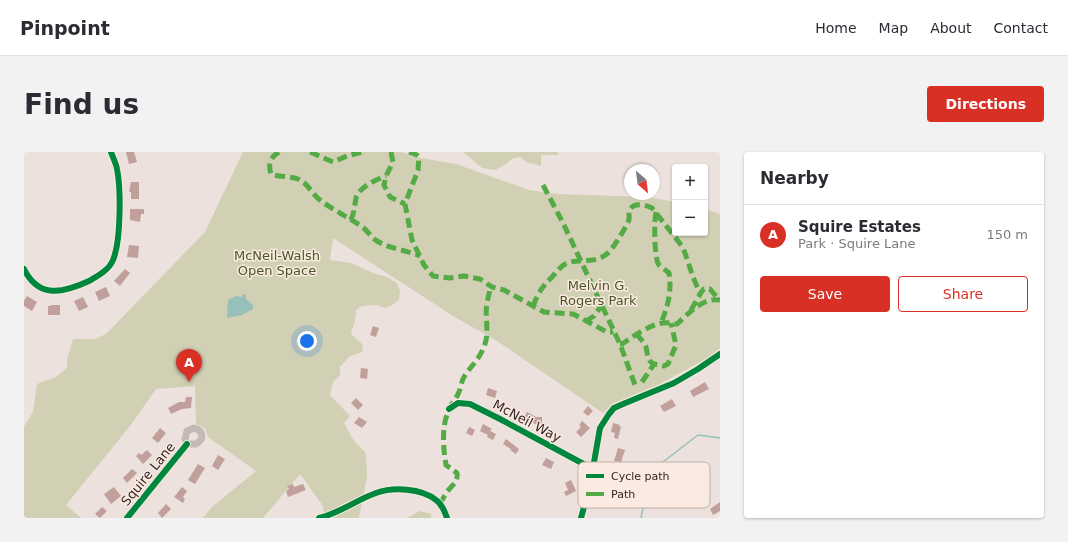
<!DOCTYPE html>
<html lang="en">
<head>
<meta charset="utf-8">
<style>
  body { margin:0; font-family:"DejaVu Sans",sans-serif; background:#f2f2f3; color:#2b2b33 }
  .controls { position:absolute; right:12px; top:12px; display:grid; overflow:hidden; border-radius:4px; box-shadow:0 1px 3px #0004 }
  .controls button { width:36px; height:36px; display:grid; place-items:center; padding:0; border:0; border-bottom:1px solid #e1e1e2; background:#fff; color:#2b2b33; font:20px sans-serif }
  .compass { position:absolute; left:600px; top:12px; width:36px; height:36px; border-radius:50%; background:#fff; box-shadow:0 1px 3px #0004; rotate:152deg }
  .you { position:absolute; left:283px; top:189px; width:14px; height:14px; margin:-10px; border:3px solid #fff; border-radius:50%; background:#1a73e8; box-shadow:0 0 0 6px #1a73e833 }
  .badge { display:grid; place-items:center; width:26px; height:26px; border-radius:50%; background:#d93025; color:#fff; font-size:13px; font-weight:700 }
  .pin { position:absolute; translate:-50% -33px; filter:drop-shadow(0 1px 2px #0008) }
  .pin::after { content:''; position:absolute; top:21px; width:14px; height:12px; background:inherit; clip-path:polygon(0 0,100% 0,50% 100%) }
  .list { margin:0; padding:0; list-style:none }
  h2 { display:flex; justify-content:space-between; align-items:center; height:52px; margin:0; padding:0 16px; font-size:17px }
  h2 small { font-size:13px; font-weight:400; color:#7c7c81 }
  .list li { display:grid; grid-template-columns:26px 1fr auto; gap:12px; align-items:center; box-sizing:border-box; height:60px; padding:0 16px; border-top:1px solid #e1e1e2 }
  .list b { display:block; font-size:15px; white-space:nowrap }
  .list p { margin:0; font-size:13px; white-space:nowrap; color:#7c7c81 }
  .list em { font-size:13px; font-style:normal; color:#7c7c81 }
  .actions { display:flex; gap:8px; padding:12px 16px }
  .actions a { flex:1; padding:9px 0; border:1px solid #d93025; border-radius:4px; text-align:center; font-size:14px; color:#d93025 }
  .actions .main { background:#d93025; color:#fff }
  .map { position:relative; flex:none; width:696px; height:366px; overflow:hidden; border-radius:4px }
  header { display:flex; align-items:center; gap:24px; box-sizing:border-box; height:56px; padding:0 20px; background:#fff; border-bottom:1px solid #e1e1e2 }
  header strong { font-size:19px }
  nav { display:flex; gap:22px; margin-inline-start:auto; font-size:14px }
  .intro { display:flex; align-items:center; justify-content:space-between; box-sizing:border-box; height:96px; padding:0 24px }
  h1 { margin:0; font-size:28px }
  .button { padding:10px 18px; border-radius:4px; background:#d93025; color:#fff; font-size:14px; font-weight:700 }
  main { display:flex; gap:24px; padding:0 24px }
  aside { flex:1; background:#fff; border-radius:4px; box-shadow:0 1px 3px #0004 }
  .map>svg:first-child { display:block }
</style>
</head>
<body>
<header>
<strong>Pinpoint</strong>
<nav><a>Home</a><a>Map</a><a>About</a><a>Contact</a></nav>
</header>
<div class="intro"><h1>Find us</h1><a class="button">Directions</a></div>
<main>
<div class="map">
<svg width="696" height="366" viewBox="0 0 696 366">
  <rect width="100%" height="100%" fill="#ece1dc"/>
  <g fill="#d1d0b4">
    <path d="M219,0h158l20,6 35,6 73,26 29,4 91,3 26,5v31h30v-24l15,5v134l-11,9 -49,27 -48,20 -9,9 -106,-72 -44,-25 -120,-78 -3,22 21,3 22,10 14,4 10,6 3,8 -1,9 -8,6 -6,2 -9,-3 -14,1 -6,4c1,8 -3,15 -5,24l12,11 -1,7 -12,4 -10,11v8l-7,7 -3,13 20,21 -6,7 10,18 12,12 1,24 -8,41h-34l-2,-12 -23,-32 -37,44h-60l9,-11 44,-36 -48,-34 -3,-9 -9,-4 -1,-38 -39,3 -26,37 -64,79 15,13h-57v-91l9,-15 4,-28 19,-7 11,-9v-9l6,-20h22l11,-5 99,-102z"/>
    <path d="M439,0h95v3h-17v11l-15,-4 -6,-5 -7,1 -7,6 -11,6 -13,-2z"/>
    <path d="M396,359l11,3v4h-24z"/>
  </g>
  <path fill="#96c0b9" d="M219,142l3,1v4l7,6v4l-11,6 -15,3 1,-18 8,-4 6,1z"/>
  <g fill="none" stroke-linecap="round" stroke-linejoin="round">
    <path stroke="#96c0b9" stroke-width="1.5" d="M617,366l9,-46 48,-37 22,3"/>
  </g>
  <g fill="#c1a09c">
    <path d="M102,0h8l3,10 -8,2z"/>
    <path d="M107,30h8v17h-8v-7h-2z"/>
    <path d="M106,57h14v5h-3l-1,8 -10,-2z"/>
    <path d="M105,93l10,1 -1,12 -11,-1z"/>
    <path d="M101,117l5,4 -10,13 -6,-5z"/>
    <path d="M82,135l4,9 -11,5 -4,-9z"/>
    <path d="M3,144l10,6 -5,9 -8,-5v-5z"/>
    <path d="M59,145l5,10 -9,4 -5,-10z"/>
    <path d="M27,153h9v10h-12v-9h3z"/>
    <path d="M349,174l6,2 -3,9 -6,-2z"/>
    <path d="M337,216l7,1 -1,10 -7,-1z"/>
    <path d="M681,230l4,7 -16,8 -3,-6z"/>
    <path d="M464,236l9,3 -2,7 -9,-3z"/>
    <path d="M162,245h6l-1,11 -9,1 -11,5 -3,-6 11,-6h6z"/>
    <path d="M332,246l7,7 -5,5 -7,-7z"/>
    <path d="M648,247l4,7 -12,6 -4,-6z"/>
    <path d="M564,254l5,5 -5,5 -5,-4z"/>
    <path d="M503,260l9,5h6v7h-7l-11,-7z"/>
    <path d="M335,265l8,5 -5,6 -8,-5z"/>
    <path d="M558,269l8,7 -9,9 -5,-5 5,-5 -2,-2z"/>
    <path d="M589,271l7,2 -1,1 2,1 -3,12 -4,-1 1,-5 -4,-1z"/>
    <path d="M459,272l9,5 -2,2 6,3 -3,6 -6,-3 1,-2 -8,-4z"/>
    <path d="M445,275l6,3 -3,6 -6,-3z"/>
    <path d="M136,276l6,5 -8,10 -6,-5z"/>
    <path d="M482,287l13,10 -3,5 -6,-4 1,-1 -8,-5z"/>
    <path d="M594,296l7,2 -4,12 -7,-1z"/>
    <path d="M123,298l5,5 -9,9 -7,-8 3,-3 2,2z"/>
    <path d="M194,303l7,4 -7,11 -6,-4z"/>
    <path d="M522,306l8,4 -3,7 -9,-4z"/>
    <path d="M174,312l7,4 -10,16 -7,-4z"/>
    <path d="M108,317l5,4 -10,10 -4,-5z"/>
    <path d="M547,328l5,11 -10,5 -2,-4 4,-2 -3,-7z"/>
    <path d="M269,332l1,3 9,-3 3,6 -18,7 -2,-6 3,-2 -2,-3z"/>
    <path d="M90,335l7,9 -10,8 -7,-10z"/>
    <path d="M158,335l5,4 -4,6 2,2 -2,4 -9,-6z"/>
    <path d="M696,350v9l-7,4 -3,-6z"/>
    <path d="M142,352l5,5 -9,9 -4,-5z"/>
    <path d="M78,355l5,4 -7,7 -5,-4z"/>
  </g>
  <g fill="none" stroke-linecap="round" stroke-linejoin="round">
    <g stroke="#c4b9b5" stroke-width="7">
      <path d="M0,117c15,30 39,24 65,12 9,-5 20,-11 24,-21 8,-19 8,-71 4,-91 -1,-6 -4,-11 -6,-17"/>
      <path d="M425,257l9,-6 12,1 30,15 93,50"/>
      <path d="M170,276c9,2 11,11 2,16h-9l-2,-5 2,-8z"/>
      <path d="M103,366l60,-74"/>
      <path d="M295,366c21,-5 37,-18 57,-25 17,-6 45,-5 60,7 6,4 9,12 11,18"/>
      <path d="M557,366l9,-33 10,-57 9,-14 5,-6 9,-4 51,-21 24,-14 22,-15"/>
    </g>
    <g stroke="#54aa44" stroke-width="5" stroke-dasharray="10 5" stroke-linecap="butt">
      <path d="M255,0c-9,5 -11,13 -8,22 8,3 19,2 27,5 9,3 14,15 22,21 13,10 28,17 41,26 6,4 10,11 16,15 13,8 29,9 43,15"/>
      <path d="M286,0l23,10 14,-6 15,-4"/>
      <path d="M367,0l2,10 -7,14 -2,9 6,12 15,7"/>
      <path d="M385,0l8,3 2,2 -1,13 -13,34 7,36 12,25 9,11 17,2 14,-2 16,3 12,8 12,3 40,22 29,2 34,18h4l2,-1"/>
      <path d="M519,33l20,38 57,121 15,41"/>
      <path d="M632,60c-2,8 -2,47 3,53 3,3 7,5 10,8 3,18 -1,33 -8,50"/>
      <path d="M327,68c4,-10 3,-12 5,-22 2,-10 21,-19 30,-22"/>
      <path d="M509,154c6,-15 9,-19 20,-30 4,-5 8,-10 14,-13 15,-5 30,2 43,-12 7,-9 13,-19 18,-29 2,-3 1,-5 1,-9 1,-11 16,-9 23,-5l30,38 3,7 8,24 7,16"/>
      <path d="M667,158l11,-19 2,-2h6l9,11"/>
      <path d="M562,169l8,-5 5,-7 4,-1"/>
      <path d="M612,182c4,4 8,8 10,13 2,7 0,13 8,17"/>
      <path d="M596,192h2c10,-7 30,-21 42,-21 4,-1 8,1 13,1 11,-10 26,-27 43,-24"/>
      <path d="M618,230l12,-18 10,2 4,-2 8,-19 -5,-22"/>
      <path d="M416,352c2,-3 3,-6 5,-9 4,-8 14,-12 12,-22l-11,-8c-3,-19 -5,-39 4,-58 2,-4 6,-8 8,-13 3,-5 3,-12 6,-17 6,-10 14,-16 19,-28 8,-17 1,-29 4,-46 1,-6 3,-11 3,-17"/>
    </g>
    <g stroke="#faeae1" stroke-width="8">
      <g id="cycleway">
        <path d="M0,117c15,30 39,24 65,12 9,-5 20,-11 24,-21 8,-19 8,-71 4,-91 -1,-6 -4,-11 -6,-17"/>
        <path d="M425,257l9,-6 12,1 30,15 93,50"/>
        <path d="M103,366l60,-74"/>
        <path d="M295,366c21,-5 37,-18 57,-25 17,-6 45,-5 60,7 6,4 9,12 11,18"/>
        <path d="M557,366l9,-33 10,-57 9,-14 5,-6 9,-4 51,-21 24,-14 22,-15"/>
      </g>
    </g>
    <use href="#cycleway" stroke="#00873e" stroke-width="6"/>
  </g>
  <g text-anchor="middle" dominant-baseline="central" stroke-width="3" stroke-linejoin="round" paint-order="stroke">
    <g font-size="13" fill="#4c5526" stroke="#faeae1">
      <text x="253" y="103">McNeil-Walsh<tspan x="253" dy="15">Open Space</tspan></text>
      <text x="574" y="133">Melvin G.<tspan x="574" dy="15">Rogers Park</tspan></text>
    </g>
    <g font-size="13" fill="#342624" stroke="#faeae1">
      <text transform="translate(503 269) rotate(28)">McNeil Way</text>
      <text transform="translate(124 322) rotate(-51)">Squire Lane</text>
    </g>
  </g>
  <rect x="554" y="310" width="132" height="46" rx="6" fill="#faeae1" stroke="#bfafa8" stroke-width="1"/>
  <rect x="562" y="322" width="18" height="4" fill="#00873e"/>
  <rect x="562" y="340" width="18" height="4" fill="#54aa44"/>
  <g font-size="11" fill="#342624">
    <text x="587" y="328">Cycle path</text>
    <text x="587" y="346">Path</text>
  </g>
</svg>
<div class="controls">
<button>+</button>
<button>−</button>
</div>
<svg class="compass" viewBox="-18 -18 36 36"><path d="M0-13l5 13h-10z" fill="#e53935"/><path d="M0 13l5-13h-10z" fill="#7c7c81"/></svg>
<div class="you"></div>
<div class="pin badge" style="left:165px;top:230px">A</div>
</div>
<aside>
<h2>Nearby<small></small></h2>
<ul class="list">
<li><span class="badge">A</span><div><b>Squire Estates</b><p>Park · Squire Lane</p></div><em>150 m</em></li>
</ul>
<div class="actions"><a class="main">Save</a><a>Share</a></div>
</aside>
</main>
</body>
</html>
